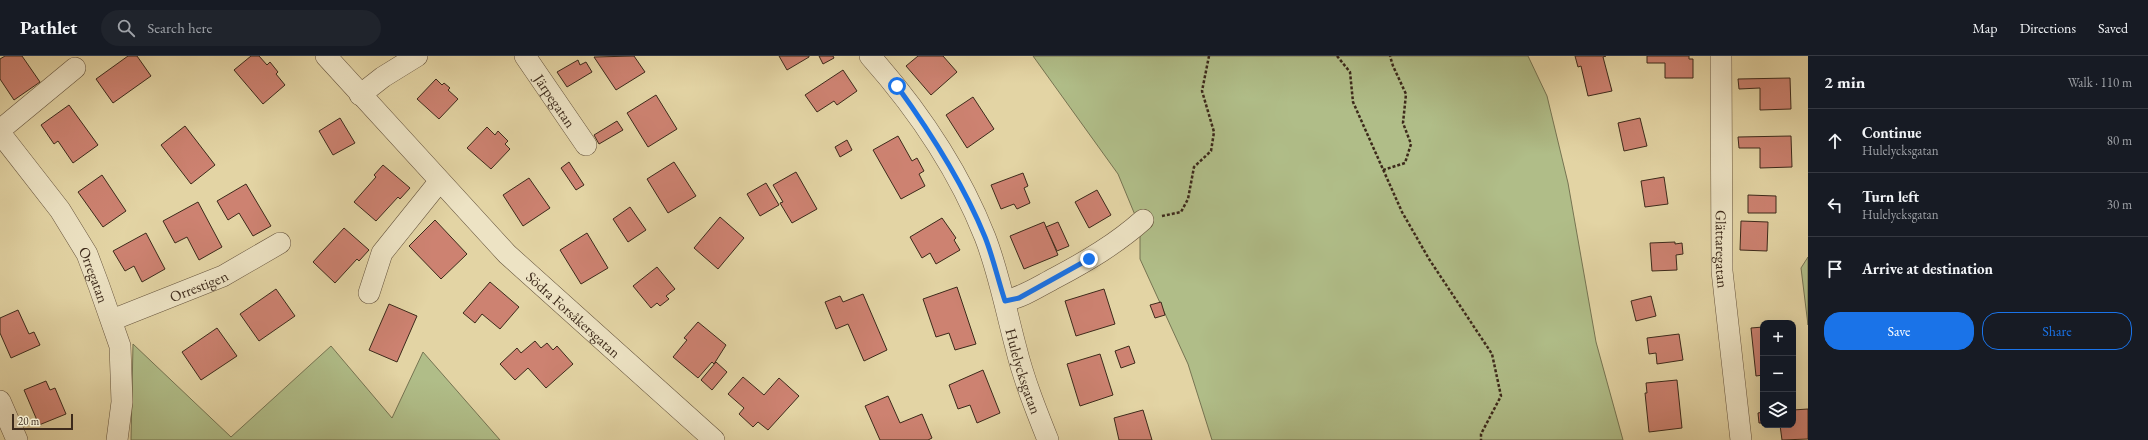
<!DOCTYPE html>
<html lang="en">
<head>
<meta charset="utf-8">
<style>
  body { margin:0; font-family:"EB Garamond",serif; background:#20242c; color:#f1f3f6 }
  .controls { position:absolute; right:12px; bottom:12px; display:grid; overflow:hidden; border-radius:8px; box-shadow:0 4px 16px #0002 }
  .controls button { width:36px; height:36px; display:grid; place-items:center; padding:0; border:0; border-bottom:1px solid #363941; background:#171b24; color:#f1f3f6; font:20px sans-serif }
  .scale { position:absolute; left:12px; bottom:10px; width:61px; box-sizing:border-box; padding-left:4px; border:2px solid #3d2a1b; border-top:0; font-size:11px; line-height:14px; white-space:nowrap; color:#3d2a1b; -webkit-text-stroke:3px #ede3c4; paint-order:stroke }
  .stop { position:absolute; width:12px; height:12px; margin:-9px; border:3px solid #1a73e8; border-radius:50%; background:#fff }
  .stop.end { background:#1a73e8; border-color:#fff; box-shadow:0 1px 4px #0008 }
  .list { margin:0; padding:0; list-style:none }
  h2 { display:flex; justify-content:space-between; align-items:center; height:52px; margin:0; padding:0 16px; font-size:17px }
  h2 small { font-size:13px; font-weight:400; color:#9ea1a6 }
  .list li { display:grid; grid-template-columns:26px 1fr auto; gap:12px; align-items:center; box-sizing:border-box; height:64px; padding:0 16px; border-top:1px solid #363941 }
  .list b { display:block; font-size:15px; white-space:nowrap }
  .list p { margin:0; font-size:13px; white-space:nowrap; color:#9ea1a6 }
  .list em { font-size:13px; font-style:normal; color:#9ea1a6 }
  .actions { display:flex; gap:8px; padding:12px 16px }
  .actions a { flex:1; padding:9px 0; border:1px solid #1a73e8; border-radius:16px; text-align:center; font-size:14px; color:#1a73e8 }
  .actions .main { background:#1a73e8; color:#fff }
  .icon { flex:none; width:22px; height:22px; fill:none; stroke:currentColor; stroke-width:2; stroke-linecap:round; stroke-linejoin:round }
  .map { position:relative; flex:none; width:1808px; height:384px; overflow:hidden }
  header { display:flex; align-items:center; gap:24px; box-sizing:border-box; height:56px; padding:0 20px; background:#171b24; border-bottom:1px solid #363941 }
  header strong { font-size:19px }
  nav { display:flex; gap:22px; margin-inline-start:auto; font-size:14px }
  .search { width:280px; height:36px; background:#20242c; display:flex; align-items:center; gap:10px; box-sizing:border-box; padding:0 14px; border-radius:22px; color:#9ea1a6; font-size:15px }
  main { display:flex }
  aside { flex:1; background:#171b24 }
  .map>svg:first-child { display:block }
</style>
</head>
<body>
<header>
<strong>Pathlet</strong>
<div class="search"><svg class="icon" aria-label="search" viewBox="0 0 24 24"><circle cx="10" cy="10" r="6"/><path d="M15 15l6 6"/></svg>Search here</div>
<nav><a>Map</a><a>Directions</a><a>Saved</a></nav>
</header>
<main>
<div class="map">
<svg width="1808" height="384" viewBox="0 0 1808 384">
  <rect width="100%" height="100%" fill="#e3d4a4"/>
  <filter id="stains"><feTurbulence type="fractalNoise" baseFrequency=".005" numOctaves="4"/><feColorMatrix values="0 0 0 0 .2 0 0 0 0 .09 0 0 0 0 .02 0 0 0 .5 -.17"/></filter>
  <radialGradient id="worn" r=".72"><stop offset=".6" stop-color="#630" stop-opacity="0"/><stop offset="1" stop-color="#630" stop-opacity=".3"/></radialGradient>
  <g fill="#b0bd88" stroke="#767452">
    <path d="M1033,0h495l19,40 21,87 28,159 27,98h-411l-24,-76 -48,-105v-32l-22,-53z"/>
    <path d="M1808,201v68l-7,-57z"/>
    <path d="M133,288l98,93 100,-91 61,72 31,-66 77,88h-369z"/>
  </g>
  <g fill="#cd8271" stroke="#3d2a1b">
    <path d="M5,0h17l18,26 -26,18 -14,-21v-20z"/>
    <path d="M128,0h9l14,20 -38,27 -17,-24z"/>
    <path d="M251,0h8l8,9 3,-3 8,10 -2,2 9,11 -22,19 -29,-34z"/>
    <path d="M634,0l11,16 -29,18 -22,-33z"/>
    <path d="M779,0h30v1l-22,13z"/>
    <path d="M819,0h14l1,2 -11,6z"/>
    <path d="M918,0h25l14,16 -26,23 -25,-29z"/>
    <path d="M1575,0h31l-3,1 9,34 -24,5 -7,-30 -3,1z"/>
    <path d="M1647,0h42v3h4v19h-28v-15h-18z"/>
    <path d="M578,4l2,5 6,-3 6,10 -25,15 -10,-15z"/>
    <path d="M843,14l14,21 -20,14 -3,-4 -17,11 -12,-17z"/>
    <path d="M1790,22l1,31 -31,1v-22l-21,1 -1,-10z"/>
    <path d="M436,23l6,6 2,-2 6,5 -2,2 10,9 -19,20 -22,-20z"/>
    <path d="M656,39l21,34 -29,18 -21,-34z"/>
    <path d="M973,41l21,32 -27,19 -21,-33z"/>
    <path d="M69,49l29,40 -25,18 -15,-22 -4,3 -13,-19z"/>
    <path d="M340,62l15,25 -22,12 -14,-24z"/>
    <path d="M1640,62l7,28 -23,5 -6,-28z"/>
    <path d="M617,65l6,9 -24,14 -5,-9z"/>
    <path d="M185,70l30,39 -24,19 -30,-39z"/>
    <path d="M487,71l8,8 3,-4 10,10 -3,3 5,5 -19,20 -24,-21z"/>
    <path d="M898,80l14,25 5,-3 7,13 -5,3 6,12 -24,13 -28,-49z"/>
    <path d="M1791,80l1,31 -32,1v-20h-21l-1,-11z"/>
    <path d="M847,84l5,10 -12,7 -5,-10z"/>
    <path d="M569,106l15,23 -8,5 -15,-22z"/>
    <path d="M674,106l22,34 -28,17 -21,-34z"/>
    <path d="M383,109l27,23 -10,11 -2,-2 -22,24 -22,-19 22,-25 -2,-2z"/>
    <path d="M796,116l21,37 -25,14 -12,-20 3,-1 -10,-17z"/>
    <path d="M1023,117l5,13 -4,2 6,15 -13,6 -3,-5 -13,5 -10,-24z"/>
    <path d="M102,119l24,36 -23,16 -25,-35z"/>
    <path d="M1664,121l4,27 -23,3 -4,-26z"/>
    <path d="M529,122l21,30 -27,18 -20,-31z"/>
    <path d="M766,127l13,22 -19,11 -13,-22z"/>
    <path d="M246,128l25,42 -18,10 -14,-23 -11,7 -11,-19z"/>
    <path d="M1097,134l14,25 -22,13 -14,-26z"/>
    <path d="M1748,139l28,1v17h-28z"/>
    <path d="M198,146l24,45 -23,13 -12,-23 -12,6 -12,-22z"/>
    <path d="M630,151l16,23 -18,12 -15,-23z"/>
    <path d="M720,161l24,21 -26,31 -24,-21z"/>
    <path d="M942,162l14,20 -2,2 6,10 -24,14 -6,-11 -8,5 -12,-21z"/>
    <path d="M435,164l32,34 -26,25 -32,-33z"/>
    <path d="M1741,165l27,1 -1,29 -27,-1z"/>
    <path d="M1044,166l14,33 -34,14 -14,-33z"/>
    <path d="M1058,166l11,24 -12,5 -11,-24z"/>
    <path d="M344,172l25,22 -10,11 -2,-2 -22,24 -22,-21z"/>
    <path d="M146,177l19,36 -23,13 -8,-16 -9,5 -12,-20z"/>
    <path d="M587,177l21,35 -27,16 -21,-34z"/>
    <path d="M1675,186v2l7,-1 1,11 -7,1 1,15 -25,1 -2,-28z"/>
    <path d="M657,211l18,22 -9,7 3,3 -9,7 -3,-3 -6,5 -18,-22z"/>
    <path d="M490,226l29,25 -19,22 -18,-15 -7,9 -12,-10z"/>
    <path d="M957,231l19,57 -21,6 -6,-17 -13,4 -13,-38z"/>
    <path d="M276,233l19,27 -36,25 -19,-27z"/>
    <path d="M1104,233l11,35 -39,12 -11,-35z"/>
    <path d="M863,238l24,56 -23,11 -16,-37 -12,5 -11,-27 15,-6 3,6z"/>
    <path d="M1651,240l5,20 -20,5 -5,-20z"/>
    <path d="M1161,246l4,13 -10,3 -5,-13z"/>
    <path d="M389,248l28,12 -20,46 -28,-12z"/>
    <path d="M18,254l11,24 5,-2 6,13 -29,13 -11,-25v-15z"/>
    <path d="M698,266l28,23 -12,19 -2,-2 -14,16 -25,-21 14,-17 -3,-2z"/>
    <path d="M1763,271v48l-7,1 -5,-48z"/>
    <path d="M217,272l20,28 -36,24 -19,-28z"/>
    <path d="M1679,278l4,26 -26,4 -1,-11 -7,1 -2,-16z"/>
    <path d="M535,285l6,7 6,-5 6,7 4,-4 16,18 -27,24 -18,-20 -13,12 -15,-16 17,-16 4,5z"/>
    <path d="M1129,290l6,17 -14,5 -6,-17z"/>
    <path d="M1100,298l13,41 -33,11 -13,-42z"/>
    <path d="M716,306l11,10 -15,18 -11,-10z"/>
    <path d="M983,314l17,43 -23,10 -7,-18 -12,4 -9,-24z"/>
    <path d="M743,321l21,18 15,-17 20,18 -31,34 -10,-8 -5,5 -14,-13 5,-6 -16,-14z"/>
    <path d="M1677,324l5,48 -33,4 -4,-39h2l-1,-10z"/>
    <path d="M46,325l4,9 5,-2 11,26 -27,11 -15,-35z"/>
    <path d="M888,340l12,27 22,-9 10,24 -4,2h-48l-15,-34z"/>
    <path d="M1808,353v30l-26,1 -2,-15h13v-15z"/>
    <path d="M1143,354l9,30h-33l-5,-22z"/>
    <path d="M1763,356v11h-4l-1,-10z"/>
  </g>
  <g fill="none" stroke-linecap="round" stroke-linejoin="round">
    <g stroke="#66543d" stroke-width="22">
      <g id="minor">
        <path id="s1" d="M326,0l181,198 207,186"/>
        <path id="s2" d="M525,0l61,89"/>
        <path id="s3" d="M870,0c47,53 89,115 115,181 14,36 21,74 31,111 8,32 20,62 32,92"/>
        <path id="s4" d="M1721,0l1,215 19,169"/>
        <path d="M360,39l23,-18 34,-21"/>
        <path d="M0,74l75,-62"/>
        <path id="s5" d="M0,77l60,77 27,44 12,32 21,60 2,56 -5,38"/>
        <path d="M369,237l13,-40 57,-71"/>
        <path d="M1005,245c18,-4 33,-14 50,-23 32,-17 61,-34 88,-58"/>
        <path id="s6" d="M112,264l111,-44 57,-33"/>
        <path d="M0,345l17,39"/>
      </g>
    </g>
    <g stroke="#3d2a1b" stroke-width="2.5" stroke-dasharray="3 2" stroke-linecap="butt">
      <path d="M1337,0l13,16 3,30 49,110 27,47 63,95 9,42 -20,38v6"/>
      <path d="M1383,114l22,-7 6,-19 -8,-21 3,-29 -13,-28 -3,-10"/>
      <path d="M1162,160l19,-4 7,-13 6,-32 17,-16 3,-19 -12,-41 7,-35"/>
    </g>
    <use href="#minor" stroke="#ede3c4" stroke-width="21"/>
  </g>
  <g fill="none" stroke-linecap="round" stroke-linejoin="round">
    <path stroke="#1a73e8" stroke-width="5" d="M897,30c34,47 66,97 88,151 8,20 13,43 20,64l14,-3 70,-39"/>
  </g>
  <g text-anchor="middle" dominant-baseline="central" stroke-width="3" stroke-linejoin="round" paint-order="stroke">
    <g font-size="15" fill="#3d2a1b" stroke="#ede3c4">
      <text stroke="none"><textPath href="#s2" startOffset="54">Järpegatan</textPath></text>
      <text stroke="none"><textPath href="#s4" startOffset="193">Glättaregatan</textPath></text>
      <text stroke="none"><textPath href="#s5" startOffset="171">Orregatan</textPath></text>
      <text stroke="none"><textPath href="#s6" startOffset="93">Orrestigen</textPath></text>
      <text stroke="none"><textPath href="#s1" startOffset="358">Södra Forsåkersgatan</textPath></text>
      <text stroke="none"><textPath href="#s3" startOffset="355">Hulelycksgatan</textPath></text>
    </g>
  </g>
  <rect width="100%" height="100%" filter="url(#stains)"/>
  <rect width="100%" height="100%" fill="url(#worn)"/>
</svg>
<div class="controls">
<button>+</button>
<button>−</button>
<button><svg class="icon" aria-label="layers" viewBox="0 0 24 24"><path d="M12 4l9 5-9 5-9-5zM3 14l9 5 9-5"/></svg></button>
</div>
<div class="scale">20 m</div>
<div class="stop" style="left:897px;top:30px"></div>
<div class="stop end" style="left:1089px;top:203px"></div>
</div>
<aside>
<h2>2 min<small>Walk · 110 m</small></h2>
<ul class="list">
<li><svg class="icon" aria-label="ahead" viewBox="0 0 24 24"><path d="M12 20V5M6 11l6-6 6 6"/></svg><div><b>Continue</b><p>Hulelycksgatan</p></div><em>80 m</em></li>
<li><svg class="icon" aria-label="left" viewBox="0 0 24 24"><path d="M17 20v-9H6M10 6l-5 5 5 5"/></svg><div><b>Turn left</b><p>Hulelycksgatan</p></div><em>30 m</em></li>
<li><svg class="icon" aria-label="arrive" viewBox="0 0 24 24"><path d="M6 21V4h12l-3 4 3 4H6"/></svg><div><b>Arrive at destination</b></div></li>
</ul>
<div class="actions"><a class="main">Save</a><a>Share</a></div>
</aside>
</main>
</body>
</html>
